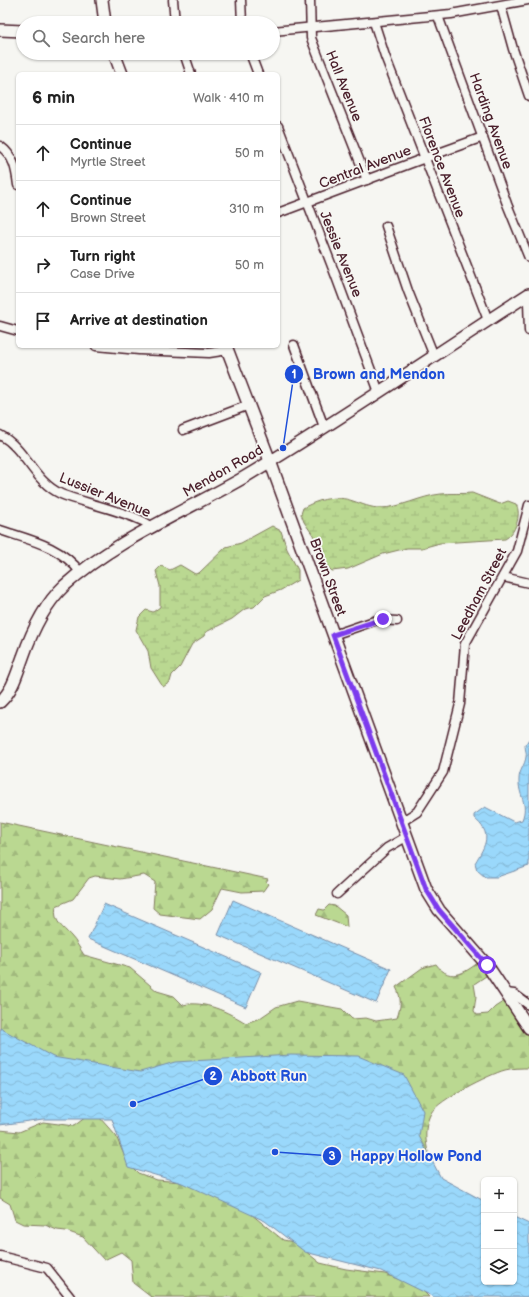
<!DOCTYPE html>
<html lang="en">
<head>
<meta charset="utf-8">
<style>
  body { margin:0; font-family:"Balsamiq Sans",sans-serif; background:#f2f2f2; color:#222 }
  .controls { position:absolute; right:12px; bottom:12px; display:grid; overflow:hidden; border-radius:6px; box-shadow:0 1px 3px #0004 }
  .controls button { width:36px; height:36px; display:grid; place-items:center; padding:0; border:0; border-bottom:1px solid #e0e0e0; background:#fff; color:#222; font:20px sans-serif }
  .stop { position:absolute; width:12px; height:12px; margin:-9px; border:3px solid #7c3aed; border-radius:50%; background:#fff }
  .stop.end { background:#7c3aed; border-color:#fff; box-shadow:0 1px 4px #0008 }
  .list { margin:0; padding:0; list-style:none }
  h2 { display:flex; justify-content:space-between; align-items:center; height:52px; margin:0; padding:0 16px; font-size:17px }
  h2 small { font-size:13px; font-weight:400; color:#767676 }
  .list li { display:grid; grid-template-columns:26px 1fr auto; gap:12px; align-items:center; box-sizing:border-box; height:56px; padding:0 16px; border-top:1px solid #e0e0e0 }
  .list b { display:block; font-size:15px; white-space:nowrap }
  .list p { margin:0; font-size:13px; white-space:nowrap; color:#767676 }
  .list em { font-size:13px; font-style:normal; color:#767676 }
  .icon { flex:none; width:22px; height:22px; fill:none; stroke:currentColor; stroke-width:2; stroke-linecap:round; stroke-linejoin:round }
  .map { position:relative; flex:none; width:529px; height:1297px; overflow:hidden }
  .search { position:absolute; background:#fff; box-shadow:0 1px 3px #0004; left:16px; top:16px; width:264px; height:44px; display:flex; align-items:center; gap:10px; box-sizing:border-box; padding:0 14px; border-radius:22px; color:#767676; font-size:15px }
  .panel { position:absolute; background:#fff; box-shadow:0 1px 3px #0004; left:16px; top:72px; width:264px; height:276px; border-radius:6px }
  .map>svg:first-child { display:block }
</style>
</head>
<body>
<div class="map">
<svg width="529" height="1297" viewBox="0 0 529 1297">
  <defs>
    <pattern id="forest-firs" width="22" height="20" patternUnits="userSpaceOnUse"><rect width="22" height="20" fill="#bad891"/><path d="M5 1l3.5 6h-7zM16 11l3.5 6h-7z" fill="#a1b97d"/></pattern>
    <pattern id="wetland-marsh" width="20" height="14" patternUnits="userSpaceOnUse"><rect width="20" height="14" fill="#bad891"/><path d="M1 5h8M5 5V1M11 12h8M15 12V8" fill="none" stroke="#a1b97d"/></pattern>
    <pattern id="water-waves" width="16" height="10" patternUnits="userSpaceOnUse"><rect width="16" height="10" fill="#9ad8fb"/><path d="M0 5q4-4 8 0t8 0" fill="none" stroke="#86b9d7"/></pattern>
  </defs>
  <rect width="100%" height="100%" fill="#f6f6f2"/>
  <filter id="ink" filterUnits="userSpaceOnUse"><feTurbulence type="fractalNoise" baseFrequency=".025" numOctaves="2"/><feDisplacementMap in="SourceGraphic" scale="8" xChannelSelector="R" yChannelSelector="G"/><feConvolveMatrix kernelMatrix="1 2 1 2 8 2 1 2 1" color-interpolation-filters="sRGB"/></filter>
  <g filter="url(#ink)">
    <g fill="url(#forest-firs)" stroke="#827c5e">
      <path d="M0,822l268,57 -2,3 2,2 -5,7 -21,1 -20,-4 -10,21 -12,10 -40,-5 -7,-6 2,-26 -11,-7 -24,4 -25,-3 -6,2 -16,21 -17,7c-3,16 6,20 15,30 5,5 9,13 13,19l46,13 27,23 17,5 9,9c21,-5 45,7 63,18l14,-5 16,-11 21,-6 45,8 10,10 14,-1 10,3 21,-3c4,-12 5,-19 -1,-31l26,-19 14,-4c15,21 31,7 47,-5l9,13 -18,12 2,12 -2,15 3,4 11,-1 7,-7 14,-9 20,26v44c-7,0 -17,0 -24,2 -15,4 -67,30 -74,43 -11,21 -2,43 4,63l-208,-114 -27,-1 -49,14 -70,-6 -81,-34z"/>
      <path d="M329,905l6,1 11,9 1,12 -31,-12 3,-6 5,1z"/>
      <path d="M86,1117h13l17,19 11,26 11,11 19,7 25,2 53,19 48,39 11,2 26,21 26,6 39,5 35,14 9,9h-278l-18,-14 -2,-23 -10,-8 -17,8 -21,-23 -17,-6 -9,-1 -12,-5 -22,-1 -8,-4 -5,-16 -10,-6v-68l19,2 24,-10 31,4z"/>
    </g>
    <g fill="url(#wetland-marsh)" stroke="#827c5e">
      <path d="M472,493l28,11 8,-3 8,3c6,11 -1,30 -11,35l-65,4 -18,5h-15l-24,6 -35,15 -16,2 -6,-6 -13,-30 -9,-13 -3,-8 2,-6c16,-9 33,-13 50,-7 9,3 18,7 27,7 21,0 40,-12 61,-14 10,-1 20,0 31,-1z"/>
      <path d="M272,526l9,5 6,18 11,21v10l-17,10 -16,6 -11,11 -9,2 -13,10 -26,13 -2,4 -12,8 -12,23 -8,8 -2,7 -7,5 -12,-19 -3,-17 -12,-21 3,-13 7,-7 7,2 7,-5v-21l-4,-15 5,-5 9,4 10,-5 15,9 4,-1 27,-26 15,-4z"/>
    </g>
    <g fill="url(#water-waves)" stroke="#7a8ea8">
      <path d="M529,739v127l-32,11h-12l-8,-7 -2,-7c11,-19 18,-29 -1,-45v-3l11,-8 29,15 8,-2c7,-18 -4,-23 -3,-41 0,-8 6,-14 7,-22 1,-3 -1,-8 -1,-12z"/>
      <path d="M233,900l158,69 -15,34 -158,-68z"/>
      <path d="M104,904l157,68 -15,35 -158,-68z"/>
      <path d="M0,1028l53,29 87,15 35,-10 116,-7 67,1 46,19 19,36 -4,25 22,42 43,23v81h30v-65l15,7v73h-95l-53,-26 -76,-19 -40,-31 -83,-38 -54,-16 -16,-48h-69l-43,6z"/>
    </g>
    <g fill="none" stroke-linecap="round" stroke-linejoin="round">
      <g stroke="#4a1f2b" stroke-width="11">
        <g id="street">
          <path d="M173,0l2,23"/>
          <path d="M241,0l1,23"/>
          <path d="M310,0l1,38 56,142"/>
          <path d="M501,6l12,43 16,47"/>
          <path d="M438,16l69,188 22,54"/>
          <path d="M374,22l11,34 103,264"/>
          <path d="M273,31l178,-17 77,-14"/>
          <path d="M184,53l7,21"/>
          <path d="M250,53l8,21"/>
          <path d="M278,126l57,148 44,118"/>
          <path d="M0,146c14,10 16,23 18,39"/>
          <path d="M278,213l147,-55 58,-21"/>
          <path d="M386,226l22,65 26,65"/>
          <path d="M525,296l3,6 1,29"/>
          <path d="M0,326l18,5"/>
          <path d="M294,345l30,82"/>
          <path d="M96,346l43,4 70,3 19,-3"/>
          <path d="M183,430l66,-25"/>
          <path d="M0,435c26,14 33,46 61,59 18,8 82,21 91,34"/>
          <path d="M0,530c30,10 61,16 81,43"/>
          <path d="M503,577l26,6"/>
          <path d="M333,635l44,-15 20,1"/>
          <path d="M401,822l16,-10 26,-40 17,-68 5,-60 52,-93 12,-46"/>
          <path d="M337,894l50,-46 19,-11"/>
          <path d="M506,993l8,1 15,11"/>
          <path d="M0,1256l47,12 23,29"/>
        </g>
      </g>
      <g stroke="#4a1f2b" stroke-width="14">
        <g id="secondary">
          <path d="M102,0l3,23"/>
          <path d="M0,30l23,1"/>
          <path d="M114,53l8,21"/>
          <path d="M226,346l44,115 156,428 13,21 48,55 42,63"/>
          <path d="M0,702c13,-12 17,-29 23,-45 9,-26 21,-52 41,-71 51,-46 120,-74 179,-108 97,-58 191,-123 286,-184"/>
        </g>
      </g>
      <use href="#street" stroke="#f6f6f2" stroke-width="8"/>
      <use href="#secondary" stroke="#f6f6f2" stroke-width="11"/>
    </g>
  </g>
  <g fill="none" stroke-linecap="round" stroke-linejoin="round" filter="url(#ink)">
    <path stroke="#7c3aed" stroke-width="5" d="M383,619l-50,16 93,254 13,21 48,55"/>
  </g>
  <g text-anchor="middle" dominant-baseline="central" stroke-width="3.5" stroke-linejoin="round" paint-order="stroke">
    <g font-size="14" fill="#4a1f2b" stroke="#f6f6f2">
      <text transform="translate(344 86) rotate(68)">Hall Avenue</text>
      <text transform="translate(491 121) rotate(70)">Harding Avenue</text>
      <text transform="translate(365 167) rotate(-21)">Central Avenue</text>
      <text transform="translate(442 167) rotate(69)">Florence Avenue</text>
      <text transform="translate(341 254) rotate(68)">Jessie Avenue</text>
      <text transform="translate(223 471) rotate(-30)">Mendon Road</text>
      <text transform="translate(105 495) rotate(22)">Lussier Avenue</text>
      <text transform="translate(328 577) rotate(70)">Brown Street</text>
      <text transform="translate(479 594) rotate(-62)">Leedham Street</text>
    </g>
  </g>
  <path fill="none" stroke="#1d4ed8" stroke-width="1.5" d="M283 448L294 374M133 1104L213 1076M275 1152L332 1156"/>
  <g fill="#1d4ed8" stroke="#f6f6f2" stroke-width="1.5">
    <circle cx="283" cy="448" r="4"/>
    <circle cx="133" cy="1104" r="4"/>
    <circle cx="275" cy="1152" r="4"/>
    <circle cx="294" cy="374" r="10"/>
    <circle cx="213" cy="1076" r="10"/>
    <circle cx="332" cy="1156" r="10"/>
  </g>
  <g font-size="12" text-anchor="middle" font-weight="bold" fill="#fff">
    <text x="294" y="378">1</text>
    <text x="213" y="1080">2</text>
    <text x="332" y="1160">3</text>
  </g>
  <g font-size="15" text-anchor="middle" font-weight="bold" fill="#1d4ed8" stroke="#f6f6f2" stroke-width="3.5" stroke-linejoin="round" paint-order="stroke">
    <text x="379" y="379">Brown and Mendon</text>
    <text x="269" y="1081">Abbott Run</text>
    <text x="416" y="1161">Happy Hollow Pond</text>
  </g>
</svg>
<div class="controls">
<button>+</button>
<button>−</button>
<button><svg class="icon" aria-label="layers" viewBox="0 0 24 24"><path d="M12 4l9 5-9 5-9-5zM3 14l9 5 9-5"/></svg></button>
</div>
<div class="stop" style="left:487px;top:965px"></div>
<div class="stop end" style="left:383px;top:619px"></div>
<div class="search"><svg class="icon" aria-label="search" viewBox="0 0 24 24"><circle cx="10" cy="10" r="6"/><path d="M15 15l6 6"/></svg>Search here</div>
<section class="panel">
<h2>6 min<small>Walk · 410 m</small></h2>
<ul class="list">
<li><svg class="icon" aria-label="ahead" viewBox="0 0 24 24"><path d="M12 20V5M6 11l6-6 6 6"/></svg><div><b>Continue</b><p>Myrtle Street</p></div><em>50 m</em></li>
<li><svg class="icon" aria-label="ahead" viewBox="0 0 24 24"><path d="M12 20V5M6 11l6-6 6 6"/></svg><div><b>Continue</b><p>Brown Street</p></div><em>310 m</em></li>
<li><svg class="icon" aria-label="right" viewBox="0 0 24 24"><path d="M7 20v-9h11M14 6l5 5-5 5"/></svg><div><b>Turn right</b><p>Case Drive</p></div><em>50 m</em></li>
<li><svg class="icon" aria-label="arrive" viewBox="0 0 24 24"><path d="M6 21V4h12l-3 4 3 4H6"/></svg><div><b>Arrive at destination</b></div></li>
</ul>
</section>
</div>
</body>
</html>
